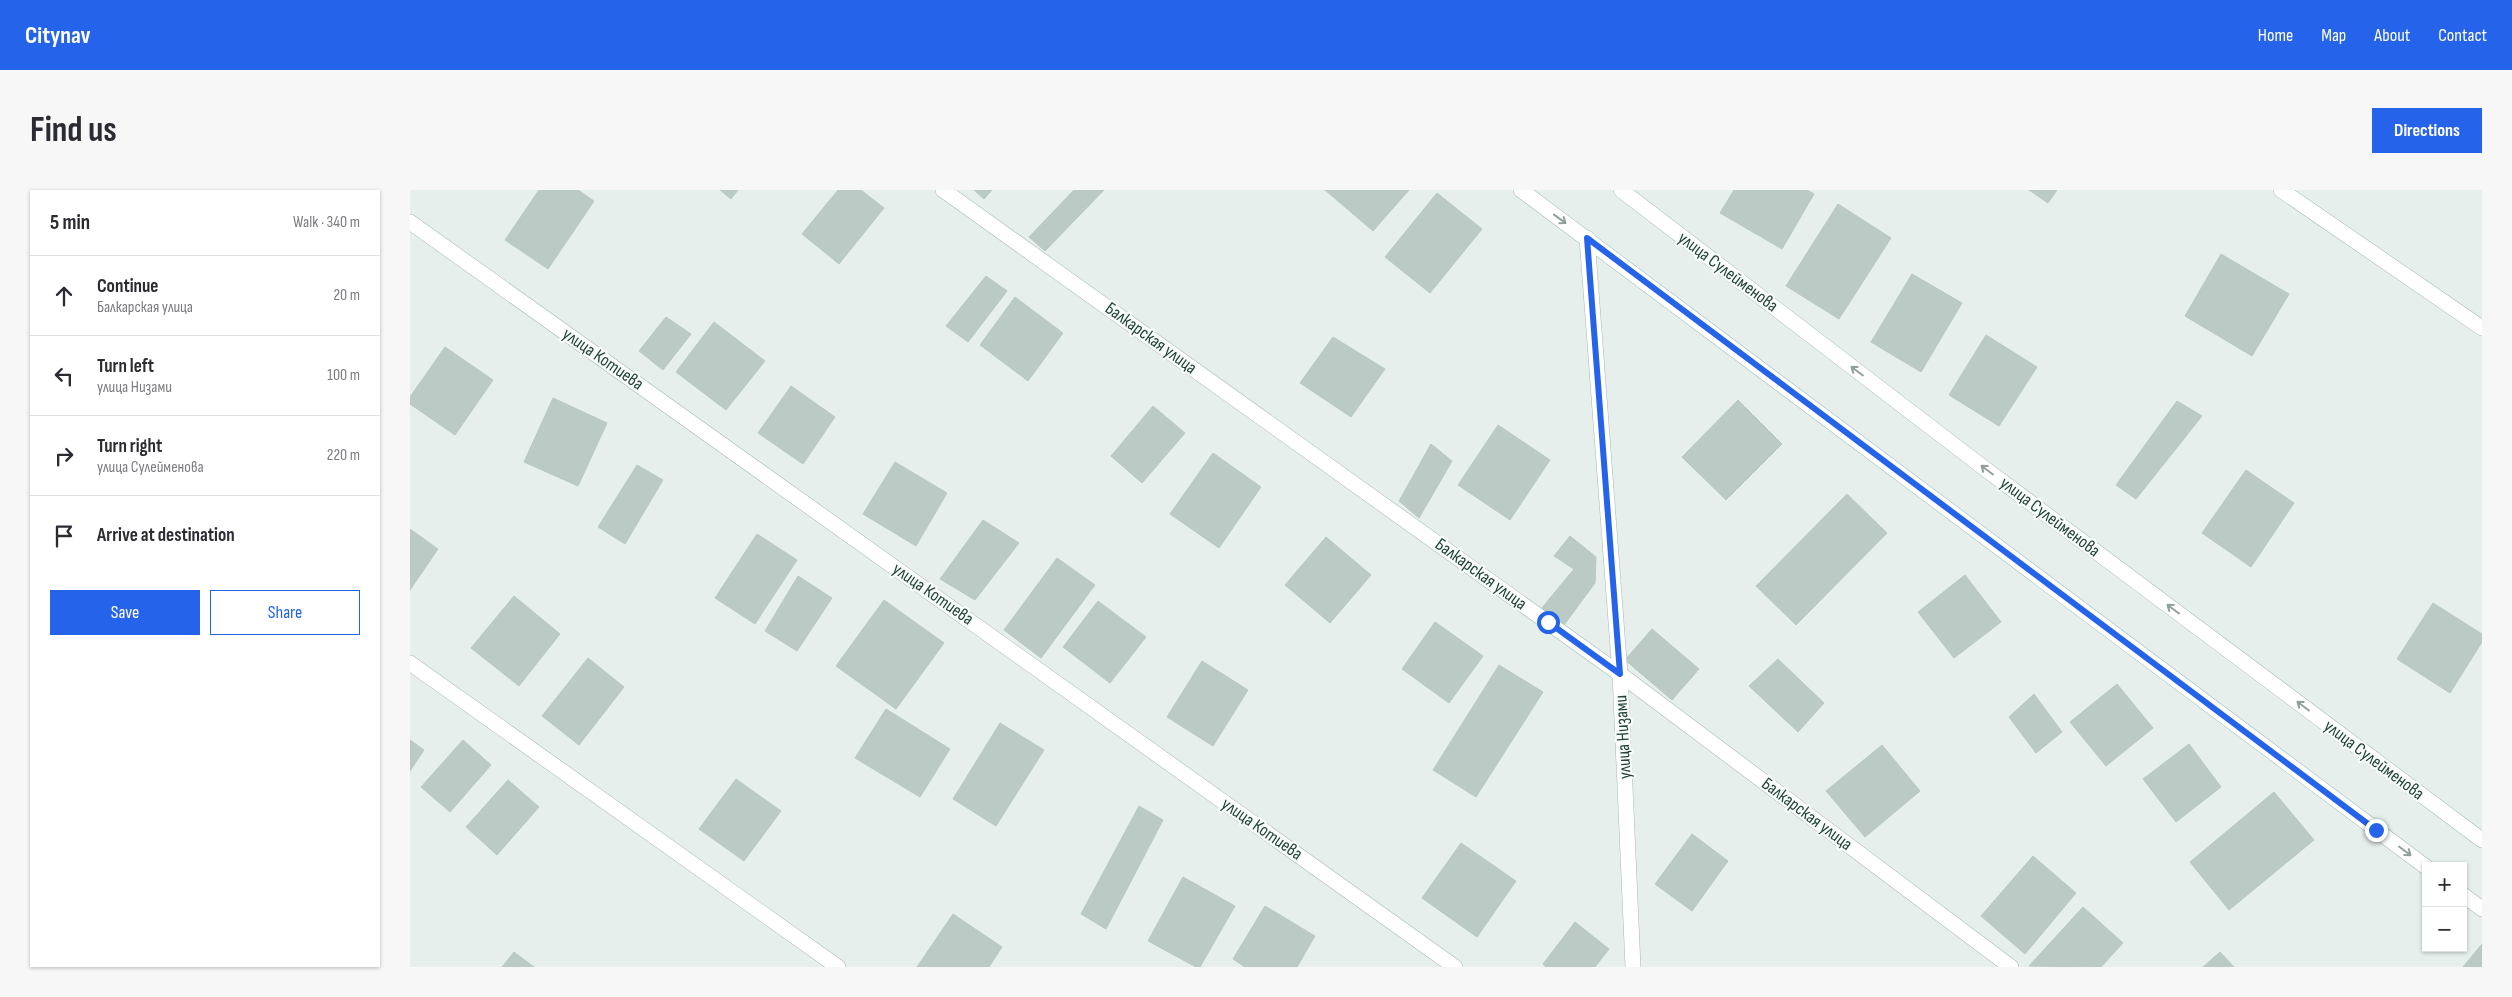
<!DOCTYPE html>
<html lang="en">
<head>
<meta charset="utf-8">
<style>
  body { margin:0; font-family:"Sofia Sans Condensed",sans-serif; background:#f7f7f7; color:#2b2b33 }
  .controls { position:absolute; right:15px; bottom:15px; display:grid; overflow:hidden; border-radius:0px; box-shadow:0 1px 4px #0004 }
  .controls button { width:45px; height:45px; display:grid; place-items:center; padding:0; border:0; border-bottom:1px solid #e1e1e2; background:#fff; color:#2b2b33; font:25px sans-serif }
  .stop { position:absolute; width:15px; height:15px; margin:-11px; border:4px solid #2563eb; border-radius:50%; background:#fff }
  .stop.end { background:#2563eb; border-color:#fff; box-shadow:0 1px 5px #0008 }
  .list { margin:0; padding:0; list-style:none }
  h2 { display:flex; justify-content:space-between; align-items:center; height:65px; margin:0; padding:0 20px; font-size:21px }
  h2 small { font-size:16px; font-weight:400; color:#7c7c81 }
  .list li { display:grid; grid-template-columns:32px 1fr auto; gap:15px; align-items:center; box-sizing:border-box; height:80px; padding:0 20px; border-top:1px solid #e1e1e2 }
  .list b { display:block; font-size:19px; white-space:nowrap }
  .list p { margin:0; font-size:16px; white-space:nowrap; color:#7c7c81 }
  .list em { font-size:16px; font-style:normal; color:#7c7c81 }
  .actions { display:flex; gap:10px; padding:15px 20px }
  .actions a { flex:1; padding:11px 0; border:1px solid #2563eb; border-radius:0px; text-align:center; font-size:18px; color:#2563eb }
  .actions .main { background:#2563eb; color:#fff }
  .icon { flex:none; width:28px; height:28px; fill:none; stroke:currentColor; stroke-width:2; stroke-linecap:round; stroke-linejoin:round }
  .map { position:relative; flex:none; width:2072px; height:777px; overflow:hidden; border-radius:0px }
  header { display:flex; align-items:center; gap:30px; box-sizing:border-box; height:70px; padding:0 25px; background:#2563eb; color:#fff }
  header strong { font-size:24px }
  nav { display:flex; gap:28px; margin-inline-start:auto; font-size:18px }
  .intro { display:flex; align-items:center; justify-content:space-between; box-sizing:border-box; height:120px; padding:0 30px }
  h1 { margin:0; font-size:35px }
  .button { padding:12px 22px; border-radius:0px; background:#2563eb; color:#fff; font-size:18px; font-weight:700 }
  main { display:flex; gap:30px; padding:0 30px }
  aside { flex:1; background:#fff; border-radius:0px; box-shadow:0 1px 4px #0004 }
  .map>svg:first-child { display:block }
</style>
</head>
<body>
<header>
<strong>Citynav</strong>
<nav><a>Home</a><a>Map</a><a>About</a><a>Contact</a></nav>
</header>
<div class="intro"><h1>Find us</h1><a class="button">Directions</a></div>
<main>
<aside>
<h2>5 min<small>Walk · 340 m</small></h2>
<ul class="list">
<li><svg class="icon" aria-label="ahead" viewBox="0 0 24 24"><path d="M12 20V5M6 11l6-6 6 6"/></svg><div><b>Continue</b><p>Балкарская улица</p></div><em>20 m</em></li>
<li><svg class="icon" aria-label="left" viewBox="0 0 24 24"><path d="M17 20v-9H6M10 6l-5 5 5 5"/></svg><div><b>Turn left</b><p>улица Низами</p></div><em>100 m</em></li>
<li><svg class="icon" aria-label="right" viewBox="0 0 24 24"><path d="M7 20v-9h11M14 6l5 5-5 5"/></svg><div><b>Turn right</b><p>улица Сулейменова</p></div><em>220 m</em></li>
<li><svg class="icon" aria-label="arrive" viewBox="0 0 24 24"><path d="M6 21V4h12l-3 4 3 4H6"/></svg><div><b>Arrive at destination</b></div></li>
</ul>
<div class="actions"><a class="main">Save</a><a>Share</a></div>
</aside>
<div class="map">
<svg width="2072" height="777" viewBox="0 0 2072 777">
  <rect width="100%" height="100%" fill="#e6efeb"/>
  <g fill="#bbcac4" stroke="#b8c9c2">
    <path d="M129,0h39l16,11 -46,68 -43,-29z"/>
    <path d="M310,0h18l-7,9z"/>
    <path d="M428,0h23l23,18 -45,56 -37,-30z"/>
    <path d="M564,0h18l-8,9z"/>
    <path d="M664,0h30l-59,61 -16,-14z"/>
    <path d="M915,0h84l-36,41z"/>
    <path d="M1324,0h73l7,4 -32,55 -62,-36z"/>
    <path d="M1619,0h28l-9,13z"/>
    <path d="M1027,3l45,36 -52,64 -45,-36z"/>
    <path d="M1428,14l53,34 -52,81 -53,-33z"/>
    <path d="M1811,64l68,40 -37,62 -67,-40z"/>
    <path d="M1502,84l50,29 -41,69 -50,-30z"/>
    <path d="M576,86l21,15 -39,51 -22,-16z"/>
    <path d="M605,107l48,36 -35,48 -48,-36z"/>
    <path d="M256,127l25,17 -28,36 -24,-19z"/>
    <path d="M304,132l51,39 -39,49 -50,-38z"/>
    <path d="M1576,145l51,32 -38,59 -50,-31z"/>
    <path d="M923,147l52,32 -34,48 -51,-34z"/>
    <path d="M35,157l48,33 -38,55 -45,-31v-7z"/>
    <path d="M381,196l44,31 -32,47 -45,-31z"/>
    <path d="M143,208l54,25 -29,63 -54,-24z"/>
    <path d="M1328,210l44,44 -56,56 -44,-43z"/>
    <path d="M1767,211l25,15 -66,83 -20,-14z"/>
    <path d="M743,216l32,27 -43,50 -31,-27z"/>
    <path d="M1088,235l52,35 -40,60 -52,-35z"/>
    <path d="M1021,254l21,17 -33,57 -20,-17z"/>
    <path d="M803,263l48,34 -42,61 -49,-34z"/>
    <path d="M485,272l52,31 -31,53 -53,-32z"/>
    <path d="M227,275l26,15 -38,64 -27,-17z"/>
    <path d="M1836,280l48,33 -43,64 -49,-34z"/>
    <path d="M1437,304l40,39 -91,92 -40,-39z"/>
    <path d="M573,330l36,23 -44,57 -35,-21z"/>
    <path d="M0,339l28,20 -28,41z"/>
    <path d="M347,344l40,26 -42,64 -40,-26z"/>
    <path d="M1160,346l26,21 -1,26 -31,42 -23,-16 33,-40 -20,-13z"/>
    <path d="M916,347l45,38 -41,48 -45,-38z"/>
    <path d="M647,368l38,27 -54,73 -37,-28z"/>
    <path d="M1555,385l36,47 -47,36 -36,-46z"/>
    <path d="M388,386l34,22 -35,53 -32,-20z"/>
    <path d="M104,406l46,38 -41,52 -48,-38z"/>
    <path d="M474,410l60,43 -48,66 -60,-43z"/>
    <path d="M688,411l48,36 -36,46 -47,-36z"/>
    <path d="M2023,413l49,31v8l-32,51 -53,-34z"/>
    <path d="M1025,432l48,34 -34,47 -47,-34z"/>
    <path d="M1242,439l47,40 -27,31 -47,-40z"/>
    <path d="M178,468l36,29 -45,58 -37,-29z"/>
    <path d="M1368,469l46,44 -26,29 -49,-46z"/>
    <path d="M792,471l46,29 -35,56 -46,-29z"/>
    <path d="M1089,475l44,27 -67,105 -43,-27z"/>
    <path d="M1707,494l36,44 -47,38 -36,-44z"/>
    <path d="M1624,504l28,38 -26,21 -27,-36z"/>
    <path d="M476,519l64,40 -30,48 -65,-39z"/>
    <path d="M590,533l44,27 -48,76 -43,-27z"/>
    <path d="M0,550l14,10 -14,21z"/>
    <path d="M53,550l28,25 -41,47 -29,-25z"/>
    <path d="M1779,554l32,43 -45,35 -33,-43z"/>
    <path d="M1472,555l38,46 -55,46 -39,-46z"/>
    <path d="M326,589l45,32 -37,50 -45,-32z"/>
    <path d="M98,590l31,27 -42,48 -31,-28z"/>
    <path d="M1864,602l40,48 -85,70 -39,-48z"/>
    <path d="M729,616l24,14 -57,109 -25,-15z"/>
    <path d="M1282,644l36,27 -36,50 -37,-27z"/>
    <path d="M1051,653l55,38 -39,56 -55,-39z"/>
    <path d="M1623,666l43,37 -51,61 -44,-38z"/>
    <path d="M773,687l52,29 -35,61h-4l-48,-26z"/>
    <path d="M855,716l50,30 -18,31h-52l-12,-8z"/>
    <path d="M1673,717l40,36 -22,24 -72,-1z"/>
    <path d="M543,724l49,33 -13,20h-72z"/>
    <path d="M1165,732l34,27 -14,18h-49l-3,-3z"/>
    <path d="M2072,754v23h-19z"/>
    <path d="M104,762l20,15h-32z"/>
    <path d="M1810,762l14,15h-31z"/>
  </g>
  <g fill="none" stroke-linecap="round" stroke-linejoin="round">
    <g stroke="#a8b8b2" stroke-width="16">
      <g id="minor">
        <path d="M533,0l677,484 391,293"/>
        <path d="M1871,0l201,138"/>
        <path d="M0,32l1045,745"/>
        <path d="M1177,48l33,436 13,293"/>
        <path d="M0,473l428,304"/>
      </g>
    </g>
    <g stroke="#a4bbb3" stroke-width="16">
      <g id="secondary">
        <path d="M1111,0l905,677"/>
        <path d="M1211,0l363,278 498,372"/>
        <path d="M2053,705l19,14"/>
      </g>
    </g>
    <use href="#minor" stroke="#fff" stroke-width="15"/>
    <use href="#secondary" stroke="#fff" stroke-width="15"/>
  </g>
  <defs><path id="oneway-shaft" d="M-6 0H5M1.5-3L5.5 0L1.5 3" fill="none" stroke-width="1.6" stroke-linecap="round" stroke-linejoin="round" transform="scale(1.25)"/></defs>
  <g stroke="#92a09c">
    <use href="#oneway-shaft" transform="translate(1150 29) rotate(36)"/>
    <use href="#oneway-shaft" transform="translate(1447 181) rotate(-143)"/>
    <use href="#oneway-shaft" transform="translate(1577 280) rotate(-143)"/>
    <use href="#oneway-shaft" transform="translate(1763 419) rotate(-143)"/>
    <use href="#oneway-shaft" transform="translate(1893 516) rotate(-143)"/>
    <use href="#oneway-shaft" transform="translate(1995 661) rotate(37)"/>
  </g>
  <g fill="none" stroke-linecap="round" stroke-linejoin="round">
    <path stroke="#2563eb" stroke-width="6" d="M1138,432l72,52 -33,-436 789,592"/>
  </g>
  <g text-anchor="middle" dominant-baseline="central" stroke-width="4.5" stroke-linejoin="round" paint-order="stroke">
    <g font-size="18" fill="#24423a" stroke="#f7fbf9">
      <text transform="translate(1318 82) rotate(37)">улица Сулейменова</text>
      <text transform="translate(741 148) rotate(36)">Балкарская улица</text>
      <text transform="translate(193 169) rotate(35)">улица Котиева</text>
      <text transform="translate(1640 327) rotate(37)">улица Сулейменова</text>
      <text transform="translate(1071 384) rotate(36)">Балкарская улица</text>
      <text transform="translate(523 404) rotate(35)">улица Котиева</text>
      <text transform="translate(1213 547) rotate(-93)">улица Низами</text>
      <text transform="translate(1964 570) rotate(37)">улица Сулейменова</text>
      <text transform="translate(1397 624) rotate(37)">Балкарская улица</text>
      <text transform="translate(852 639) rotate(35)">улица Котиева</text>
    </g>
  </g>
</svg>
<div class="controls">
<button>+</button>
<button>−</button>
</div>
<div class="stop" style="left:1138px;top:432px"></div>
<div class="stop end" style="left:1966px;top:640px"></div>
</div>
</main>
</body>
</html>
